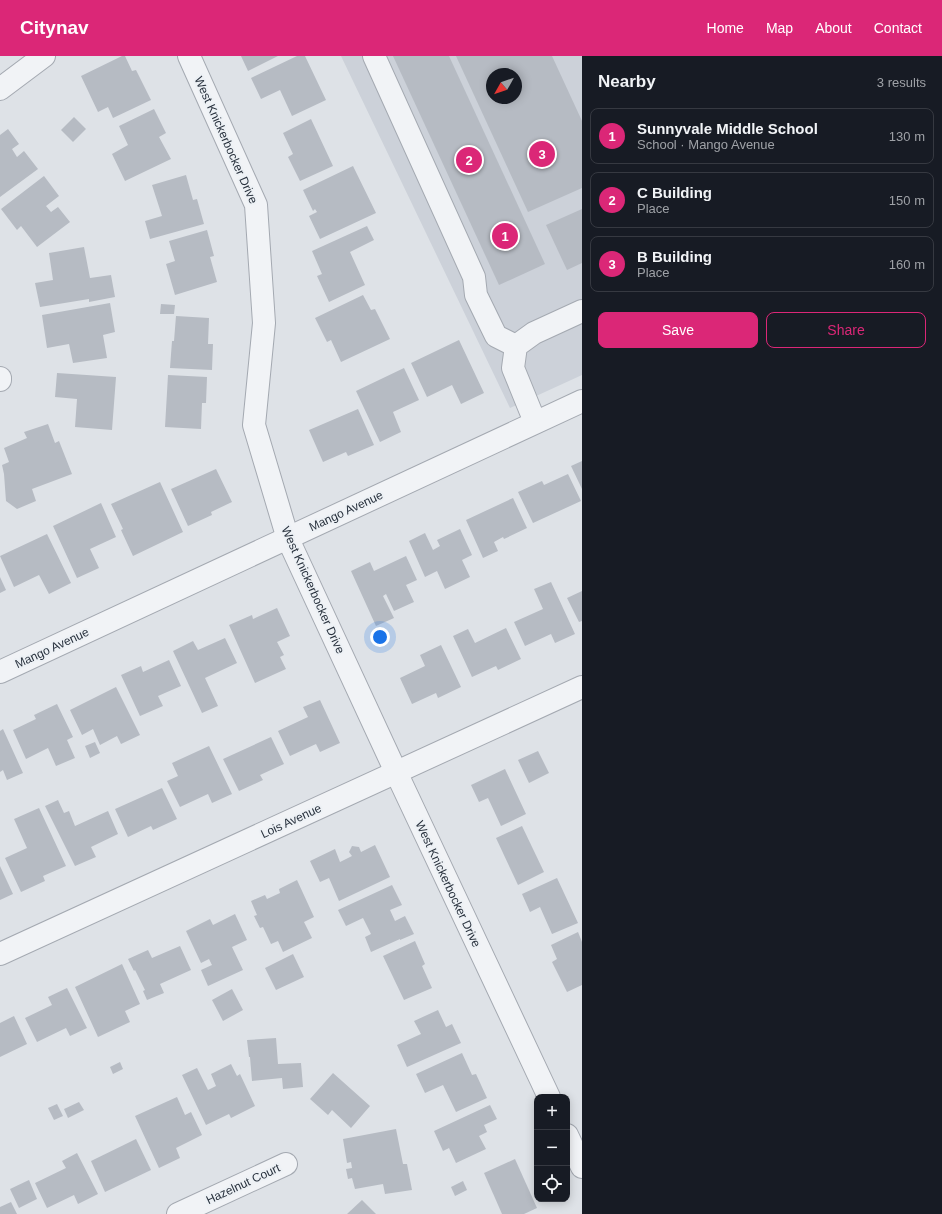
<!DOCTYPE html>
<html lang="en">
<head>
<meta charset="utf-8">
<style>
  body { margin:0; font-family:Arial,sans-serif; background:#20242c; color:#f1f3f6 }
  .controls { position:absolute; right:12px; bottom:12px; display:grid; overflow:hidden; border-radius:8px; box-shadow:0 2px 10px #0003 }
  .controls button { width:36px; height:36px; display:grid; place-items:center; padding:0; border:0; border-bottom:1px solid #363941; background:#171b24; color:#f1f3f6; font:20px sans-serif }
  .compass { position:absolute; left:486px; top:12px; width:36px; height:36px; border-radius:50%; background:#171b24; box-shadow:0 2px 10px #0003; rotate:230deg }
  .you { position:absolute; left:380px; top:581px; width:14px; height:14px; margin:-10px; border:3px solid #fff; border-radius:50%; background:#1a73e8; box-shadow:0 0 0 6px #1a73e833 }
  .badge { display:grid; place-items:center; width:26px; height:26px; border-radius:50%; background:#db2777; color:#fff; font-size:13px; font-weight:700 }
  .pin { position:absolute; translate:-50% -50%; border:2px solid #fff; box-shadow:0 1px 4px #0006 }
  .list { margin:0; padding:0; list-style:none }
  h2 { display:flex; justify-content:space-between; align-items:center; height:52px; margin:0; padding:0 16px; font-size:17px }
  h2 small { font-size:13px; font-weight:400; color:#9ea1a6 }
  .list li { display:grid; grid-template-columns:26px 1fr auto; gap:12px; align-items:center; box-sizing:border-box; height:56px; margin:0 8px 8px; padding:0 8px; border:1px solid #363941; border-radius:8px }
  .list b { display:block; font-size:15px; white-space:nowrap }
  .list p { margin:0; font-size:13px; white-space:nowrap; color:#9ea1a6 }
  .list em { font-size:13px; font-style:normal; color:#9ea1a6 }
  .actions { display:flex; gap:8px; padding:12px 16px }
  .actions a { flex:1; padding:9px 0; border:1px solid #db2777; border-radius:8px; text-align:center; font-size:14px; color:#db2777 }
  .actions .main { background:#db2777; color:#fff }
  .icon { flex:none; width:22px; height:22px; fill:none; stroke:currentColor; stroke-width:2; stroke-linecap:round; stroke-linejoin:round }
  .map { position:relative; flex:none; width:582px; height:1158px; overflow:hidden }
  header { display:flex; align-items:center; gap:24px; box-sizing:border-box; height:56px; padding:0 20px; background:#db2777; color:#fff }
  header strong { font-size:19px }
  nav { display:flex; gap:22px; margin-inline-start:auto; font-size:14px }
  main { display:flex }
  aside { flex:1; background:#171b24 }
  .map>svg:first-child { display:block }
</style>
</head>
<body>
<header>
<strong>Citynav</strong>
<nav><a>Home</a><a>Map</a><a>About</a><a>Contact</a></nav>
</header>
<main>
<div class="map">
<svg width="582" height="1158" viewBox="0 0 582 1158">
  <rect width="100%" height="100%" fill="#dee2e7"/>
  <path fill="#ccd1d9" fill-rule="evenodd" d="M341,0h241v319l-72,33zM492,18h24v24h-24z"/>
  <g fill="#b6bbc3" fill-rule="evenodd">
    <path d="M122,0h3l7,15 4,-1 15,30 -38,18 -5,-11 -10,5 -17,-36z"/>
    <path d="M241,0h37l-30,15z"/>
    <path d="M297,0h8l21,44 -34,16 -12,-26 -19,9 -10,-21z"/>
    <path d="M393,0h56l96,208 -46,21z"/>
    <path d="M456,0h96l30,65v67l-54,24zM492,18h24v24h-24z"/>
    <path d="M154,53l12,24 -7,4 12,22 -46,22 -13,-27 16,-9 -9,-19z"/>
    <path d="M74,61l12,12 -13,13 -12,-12z"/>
    <path d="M311,63l22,47 -33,15 -12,-24 5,-3 -10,-21z"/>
    <path d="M8,73l11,15 -7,5 5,8 7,-6 14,18 -38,28v-62z"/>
    <path d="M353,110l23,47 -56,26 -11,-23 8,-4 -2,-3 -2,2 -10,-21z"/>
    <path d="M186,119l7,25 4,-1 7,25 -54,15 -5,-18 17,-5 -10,-31z"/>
    <path d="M44,120l15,20 -13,10 5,6 7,-5 12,15 -33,25 -16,-21 -4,4 -16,-21z"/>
    <path d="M582,153v54l-15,7 -21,-45z"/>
    <path d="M367,170l7,14 -24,12 15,33 -36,17 -12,-26 5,-2 -10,-23z"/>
    <path d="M207,174l7,26 -4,1 7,25 -42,13 -9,-31 9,-3 -6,-20z"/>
    <path d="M84,191l6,31 21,-3 4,22 -26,5v-3l-49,8 -5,-24 18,-3 -4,-27z"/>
    <path d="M363,239l8,15 4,-1 15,30 -49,23 -10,-22 -4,2 -12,-24z"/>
    <path d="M110,247l5,29 -12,3 4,23 -34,5 -4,-19 -22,4 -5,-33z"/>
    <path d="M161,248l14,1 -1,9h-14z"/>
    <path d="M176,260l33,2 -1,26h5l-1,26 -42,-2 2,-27h2z"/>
    <path d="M459,284l25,53 -23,11 -9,-19 -25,12 -16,-34z"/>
    <path d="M404,312l15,32 -26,12 8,20 -21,10 -24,-51z"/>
    <path d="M57,317l59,4 -4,53 -37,-3 2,-28 -22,-2z"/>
    <path d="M168,319l39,2 -1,26h-4l-1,26 -36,-2z"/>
    <path d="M358,353l16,36 -26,11 -2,-4 -23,10 -14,-32z"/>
    <path d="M48,368l7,19 4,-2 13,33 -40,15 4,12 -19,8 -11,-8 -2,-27 -2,-9 7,-3 -5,-14 23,-10 -3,-6z"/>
    <path d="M582,405v28l-11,-23z"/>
    <path d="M216,413l16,33 -21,10 1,3 -24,11 -17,-37z"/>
    <path d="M568,418l13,27 -48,22 -15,-31 24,-11 2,4z"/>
    <path d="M160,426l23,50 -50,24 -12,-26 2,-1 -12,-25z"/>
    <path d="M513,442l14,30 -23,11 -1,-2 -9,5 4,9 -15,7 -17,-38z"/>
    <path d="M101,447l15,34 -26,12 9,19 -22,10 -24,-52z"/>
    <path d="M460,473l12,26 -10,5 8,17 -25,12 -8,-18 -12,6 -16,-36 16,-8 8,17 7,-4 -3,-6z"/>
    <path d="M47,478l24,49 -22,11 -10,-19 -25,12 -14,-31z"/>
    <path d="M406,500l11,24 -11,5 8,17 -20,9 -8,-17 -3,2 11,22 -18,8 -25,-55 19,-9 4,9z"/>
    <path d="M0,521l6,13 -6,3z"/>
    <path d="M551,526l24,52 -20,9 -4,-9 -26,12 -11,-24 29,-13 -9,-20z"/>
    <path d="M582,535v30l-3,1 -12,-24z"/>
    <path d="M277,552l13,28 -13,6 7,13 -4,2 6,12 -31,14 -26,-58 23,-10 1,4z"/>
    <path d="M506,572l15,31 -23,11 -2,-4 -24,11 -19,-41 15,-7 7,14z"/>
    <path d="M225,582l12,25 -32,15 13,28 -16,7 -29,-62 20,-10 5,9z"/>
    <path d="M441,589l20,42 -23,11 -2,-5 -24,11 -12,-26 25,-12 -5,-11z"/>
    <path d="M169,604l12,26 -23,10 5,10 -23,10 -19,-41 20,-9 2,6z"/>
    <path d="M116,631l24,48 -19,9 -4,-8 -17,9 -7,-16 -11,6 -12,-25z"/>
    <path d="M320,644l20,43 -20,9 -4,-8 -26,12 -12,-25 30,-14 -5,-10z"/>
    <path d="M57,648l16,33 -6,3 8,18 -19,8 -8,-18 -22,11 -13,-29 23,-11 -2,-4z"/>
    <path d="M3,673l20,44 -16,7 -4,-10 -3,2v-41z"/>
    <path d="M271,681l13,27 -24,11 3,5 -24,11 -16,-32z"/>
    <path d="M95,686l5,11 -10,5 -5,-12z"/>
    <path d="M209,690l23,48 -20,9 -4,-9 -28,13 -13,-26 11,-5 -6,-13z"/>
    <path d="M538,695l11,22 -20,10 -11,-23z"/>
    <path d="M505,713l21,45 -25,12 -13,-28 -9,4 -8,-17z"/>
    <path d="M162,732l15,31 -24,11 -2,-4 -23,11 -13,-28z"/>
    <path d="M58,744l6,13 5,-2 6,15 33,-15 10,23 -27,13 5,10 -21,9 -30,-60z"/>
    <path d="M39,752l27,58 -23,10 2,5 -24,11 -16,-34 22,-10 -13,-29z"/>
    <path d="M522,770l22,46 -26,13 -22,-47z"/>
    <path d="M375,789l15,32 -51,24 -10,-23 -9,4 -10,-21 25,-12 5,13 12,-6 -3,-4 3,-6 7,1 2,5z"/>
    <path d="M0,810l13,28 -13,6z"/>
    <path d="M557,822l21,45 -26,11 -12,-27 -10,5 -8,-18z"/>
    <path d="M297,824l17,37 -10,5 8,16 -29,14 -5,-11 -7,3 -8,-17 -3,1 -6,-12 3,-1 -6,-14 14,-6 2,4 13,-6 -1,-4z"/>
    <path d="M392,829l10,20 -12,5 5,11 10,-5 9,18 -14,6v-1l-29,13 -6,-15 6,-3 -8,-16 -17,8 -8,-16z"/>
    <path d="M235,858l12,26 -15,7 11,23 -35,16 -7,-16 11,-5 -3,-6 -8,4 -15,-32 24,-12 3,6z"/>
    <path d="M578,876l4,10v43l-15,7 -15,-30 5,-3 -6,-14z"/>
    <path d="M415,885l10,23 -3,2 10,22 -28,12 -21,-44z"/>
    <path d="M180,890l11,24 -31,14 4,9 -17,7 -4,-9 2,-1 -10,-20 -1,1 -6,-12 20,-9 4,8z"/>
    <path d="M293,898l11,23 -28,13 -11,-22z"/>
    <path d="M122,908l18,40 -15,7 5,11 -32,15 -23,-50z"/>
    <path d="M67,932l20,40 -17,8 -4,-8 -29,14 -12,-24 27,-13 -4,-8z"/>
    <path d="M232,933l11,21 -20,11 -11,-21z"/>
    <path d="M438,954l8,17 6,-3 9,19 -54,24 -10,-22 24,-11 -7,-13z"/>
    <path d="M14,960l13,28 -27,13v-34z"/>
    <path d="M276,982l2,26 23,-1 2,24 -20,2 -1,-11 -30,3 -2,-24h-1l-2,-17z"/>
    <path d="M462,997l10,22 4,-1 11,24 -31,14 -13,-27 -18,8 -9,-19z"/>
    <path d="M120,1006l3,7 -10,5 -3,-7z"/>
    <path d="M231,1008l6,12 3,-2 15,32 -24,12 -2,-4 -23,11 -24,-50 15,-7 11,22 8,-4 -5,-12z"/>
    <path d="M333,1017l37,33 -19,22 -19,-18 -4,5 -18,-16z"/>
    <path d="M177,1041l8,18 6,-3 11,23 -26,13 4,10 -21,10 -24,-52z"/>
    <path d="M79,1046l5,8 -16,8 -4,-9z"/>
    <path d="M57,1048l6,12 -9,4 -6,-12z"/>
    <path d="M490,1049l7,14 -13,6 3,7 -8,4 7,13 -30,14 -7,-15 -6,3 -9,-20z"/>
    <path d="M396,1073l7,35h4l5,26 -27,4 -2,-10 -28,5 -3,-11 -4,1 -2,-10 6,-1 -1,-6 -4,1 -4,-24z"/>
    <path d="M136,1083l15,31 -46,22 -14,-31z"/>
    <path d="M77,1097l21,41 -20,10 -4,-9 -27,13 -12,-25 31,-15 -4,-7z"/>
    <path d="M515,1103l22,49 -13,6h-22l-18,-41z"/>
    <path d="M29,1124l8,19 -18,9 -9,-19z"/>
    <path d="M463,1125l4,9 -12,6 -4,-9z"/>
    <path d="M362,1144l14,14h-29z"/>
    <path d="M11,1146l6,12h-17v-7z"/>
  </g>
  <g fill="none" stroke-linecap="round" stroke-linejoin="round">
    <g stroke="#a4a9b1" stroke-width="24">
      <g id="minor">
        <path d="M189,0l67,149 8,118 -10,102 34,114 108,233 153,325"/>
        <path d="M374,0l100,221 2,18 20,41 20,10"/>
        <path d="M0,33l44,-33"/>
        <path d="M0,322v2"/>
        <path d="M535,366l-22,-54 3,-22 18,-13 48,-22"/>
        <path d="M0,616l582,-271"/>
        <path d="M0,898l582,-267"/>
        <path d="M567,1079l15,32"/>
        <path d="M178,1158l108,-50"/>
      </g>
    </g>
    <use href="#minor" stroke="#f1f3f6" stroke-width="22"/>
  </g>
  <g text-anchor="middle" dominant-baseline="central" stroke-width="4" stroke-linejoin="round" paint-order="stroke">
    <g font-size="12" fill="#28313d" stroke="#edf1f5">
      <text transform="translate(226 84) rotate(66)">West Knickerbocker Drive</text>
      <text transform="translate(346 455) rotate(-25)">Mango Avenue</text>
      <text transform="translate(313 534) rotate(66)">West Knickerbocker Drive</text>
      <text transform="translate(52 592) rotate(-25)">Mango Avenue</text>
      <text transform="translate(291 765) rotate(-25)">Lois Avenue</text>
      <text transform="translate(448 828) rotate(65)">West Knickerbocker Drive</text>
      <text transform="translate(243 1128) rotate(-25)">Hazelnut Court</text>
    </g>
  </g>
</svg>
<div class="controls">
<button>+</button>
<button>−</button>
<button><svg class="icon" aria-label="locate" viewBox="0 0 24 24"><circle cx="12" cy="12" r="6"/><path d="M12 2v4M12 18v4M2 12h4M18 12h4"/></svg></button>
</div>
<svg class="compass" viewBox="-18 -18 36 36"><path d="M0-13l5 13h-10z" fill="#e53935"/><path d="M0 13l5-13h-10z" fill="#9ea1a6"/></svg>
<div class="you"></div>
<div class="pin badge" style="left:505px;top:180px">1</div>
<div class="pin badge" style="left:469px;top:104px">2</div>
<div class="pin badge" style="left:542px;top:98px">3</div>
</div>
<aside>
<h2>Nearby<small>3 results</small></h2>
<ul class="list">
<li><span class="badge">1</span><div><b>Sunnyvale Middle School</b><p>School · Mango Avenue</p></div><em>130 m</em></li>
<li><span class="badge">2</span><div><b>C Building</b><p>Place</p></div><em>150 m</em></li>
<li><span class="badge">3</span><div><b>B Building</b><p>Place</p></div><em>160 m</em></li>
</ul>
<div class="actions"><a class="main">Save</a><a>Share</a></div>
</aside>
</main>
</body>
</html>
